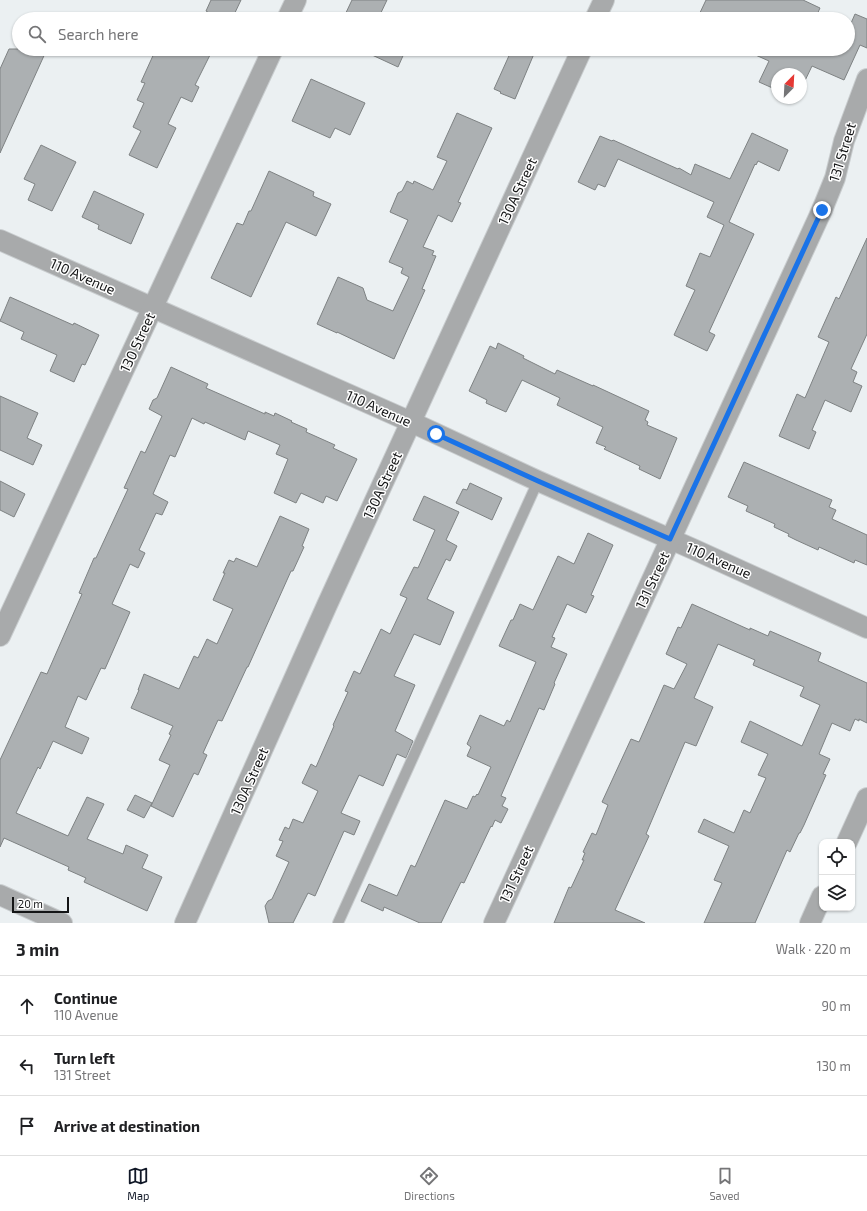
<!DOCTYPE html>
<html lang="en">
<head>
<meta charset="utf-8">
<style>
  body { margin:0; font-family:"Exo 2",sans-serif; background:#f6f6f6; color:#202124 }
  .controls { position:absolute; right:12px; bottom:12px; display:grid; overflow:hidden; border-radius:8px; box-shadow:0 1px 3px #0004 }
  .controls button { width:36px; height:36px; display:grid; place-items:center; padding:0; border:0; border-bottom:1px solid #e0e0e0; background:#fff; color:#202124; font:20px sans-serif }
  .compass { position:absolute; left:771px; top:68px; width:36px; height:36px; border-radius:50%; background:#fff; box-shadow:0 1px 3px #0004; rotate:24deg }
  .scale { position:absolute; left:12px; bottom:10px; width:57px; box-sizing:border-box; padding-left:4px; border:2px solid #141516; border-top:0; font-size:11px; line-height:14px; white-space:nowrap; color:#141516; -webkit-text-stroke:3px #fff; paint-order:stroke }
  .stop { position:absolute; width:12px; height:12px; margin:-9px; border:3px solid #1a73e8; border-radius:50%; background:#fff }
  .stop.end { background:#1a73e8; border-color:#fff; box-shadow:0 1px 4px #0008 }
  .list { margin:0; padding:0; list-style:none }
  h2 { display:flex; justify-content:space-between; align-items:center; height:52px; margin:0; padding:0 16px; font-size:17px }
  h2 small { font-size:13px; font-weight:400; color:#757577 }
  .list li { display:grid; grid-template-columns:26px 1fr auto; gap:12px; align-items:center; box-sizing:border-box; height:60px; padding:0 16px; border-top:1px solid #e0e0e0 }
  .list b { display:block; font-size:15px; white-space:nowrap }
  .list p { margin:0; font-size:13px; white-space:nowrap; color:#757577 }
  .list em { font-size:13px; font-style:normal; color:#757577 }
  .icon { flex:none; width:22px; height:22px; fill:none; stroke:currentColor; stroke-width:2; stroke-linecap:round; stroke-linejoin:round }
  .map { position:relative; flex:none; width:867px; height:923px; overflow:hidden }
  .search { position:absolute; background:#fff; box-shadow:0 1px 3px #0004; left:12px; right:12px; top:12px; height:44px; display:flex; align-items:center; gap:10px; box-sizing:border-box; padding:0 14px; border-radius:22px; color:#757577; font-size:15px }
  .sheet { height:232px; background:#fff }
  nav { display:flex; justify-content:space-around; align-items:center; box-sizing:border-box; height:56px; border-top:1px solid #e0e0e0; background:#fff; font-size:11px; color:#757577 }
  nav a { display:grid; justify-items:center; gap:2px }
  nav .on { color:#111827 }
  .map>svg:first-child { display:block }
</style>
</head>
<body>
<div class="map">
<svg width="867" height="923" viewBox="0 0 867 923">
  <rect width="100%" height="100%" fill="#ebf0f2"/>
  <g fill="#acb0b2" stroke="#7e8283">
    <path d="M211,0h30l-9,19h-24l3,-5 -5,-3z"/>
    <path d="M352,0h35l-9,19h-35z"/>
    <path d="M706,0h97l17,8 -5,11h-118z"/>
    <path d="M855,14l12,5v29l-7,-3 -16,35 -32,-14 -11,23v-15h-24v16l-18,-8 10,-21 -27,-12h106v-19z"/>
    <path d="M9,49h38l-47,104v-84z"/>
    <path d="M156,49h57l-18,36 4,2 -7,15 -11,-5 -13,27 8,4 -19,40 -28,-13 12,-24 -8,-4 11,-24 -7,-3 8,-17 -4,-1z"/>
    <path d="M359,49h47l-8,18z"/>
    <path d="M512,49h24l-21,50 -15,-6 1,-1 -7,-3z"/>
    <path d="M311,79l54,24 -15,32 -15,-7 -5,10 -38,-17z"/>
    <path d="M457,113l35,15 -34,74 3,1 -9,19 -14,-7 -15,32 11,4 -2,4 4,1 -14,33 3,1 -31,69 -57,-27v1l-20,-9 21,-47 25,11 4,12 26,11 16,-34 -8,-4 2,-5 -14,-6 19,-42 -18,-8 8,-19 4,-2 5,-10 6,3 1,-3 19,9 14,-29 -10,-4z"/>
    <path d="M752,133l36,17 -9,21 -21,-10 -2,4 -1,-1 -26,58 25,12 -45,98 6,3 -8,16 -33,-16 21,-45 -9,-4 14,-33 10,4 14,-32 -17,-8 7,-15 -96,-43 -13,28 -7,-3 -3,6 -17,-8 22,-46 12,5 1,-1 65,29 1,-1 12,7 4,-11 35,15z"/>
    <path d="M41,145l35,17 -24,49 -24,-11 7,-16 -11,-5z"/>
    <path d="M269,171l45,21 -1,4 18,8 -15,32 -30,-14 -35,75 -40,-19 26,-55 6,2 6,-14h2z"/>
    <path d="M94,191l50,23 -13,30 -33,-15 1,-4 -17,-8z"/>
    <path d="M867,238v96l-16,35 6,3 -4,10 9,4 -11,26 -26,-12 -13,30 4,2 -7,17 -30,-13 18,-42 8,4 24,-56 -11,-5 18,-40 3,2z"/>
    <path d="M10,297l63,28 1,-2 25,12 -14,30 -3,-1 -8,18 -24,-11 7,-16 -36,-16 3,-7 -24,-11z"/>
    <path d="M498,343l26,13 -1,2 32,16 2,-4 36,16v-1l56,26 -4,9 3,2 -1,3 30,13 -17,41 -21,-10 1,-3 -36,-17 2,-2 -10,-4 7,-16 -46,-22 3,-7 -38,-18 -16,32 -20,-9 1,-3 -18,-9 21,-45 6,3z"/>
    <path d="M171,367l37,17 -2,4 59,26v-2l9,4 1,-3 17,8 -1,1 16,7 -1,3 29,13 -2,3 24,11 -20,42 -11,-5 -3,7 -22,-10 -5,10 -22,-10 14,-34 -12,-5 4,-9 -32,-14 -3,9 -40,-18 -1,2 -12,-6 -17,39 -5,-2 -17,39 15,8 -6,13 -6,-2 -17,37 6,3 -7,15 -8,-4 -18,40 18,8 -25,57 -4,-1 -15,32 -8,-4 -13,31 24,11 -7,16 -29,-13 -13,28 -2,-2 -22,46 52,23 19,-39 17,7 -17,35 36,15 3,-9 22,10 -6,13 20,9 -15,34 -63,-29 2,-4 -18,-8 1,-3 -65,-29 -4,9v-87l41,-88 6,2 35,-80 -3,-1 15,-35h2l32,-69 -4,-1 17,-37 4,2 17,-37 -13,-7 4,-9 4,-2z"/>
    <path d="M0,396l38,17 -11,25 15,7 -9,20 -33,-15z"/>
    <path d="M744,462l88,38 -3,7 7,3 -4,9 35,16v30l-12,-5 -1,3 -35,-16 -1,3 -22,-10 -8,-4 1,-2 -15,-7 1,-3 -29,-13 2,-5 -20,-9z"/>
    <path d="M0,481l25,13 -11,23 -14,-7z"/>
    <path d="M470,483l32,15 -10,22 -36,-17 7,-14 4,1z"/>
    <path d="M424,496l35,16 -13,28 11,6 -7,15 -4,-2 -19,40 27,13 -14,33 -26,-11 -20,42 21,9 -20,46 18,10 -7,17 -9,-4 -14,32 -24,-11 -18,38 19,8 -6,14 -10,-4 -29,65 -7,-3 -15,30h-24l-4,-17 3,-5 4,-2 17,-37 -13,-6 7,-15 -4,-1 6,-13 4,2 4,-10 10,4 15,-32 -16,-8 9,-19 5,3 18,-41 -1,-1 15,-33 -3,-1 9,-20 6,3 21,-45 9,5 17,-36 -7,-3 14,-28 4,1 17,-38 -22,-10z"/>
    <path d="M280,516l29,13 -7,17 2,1 -11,24h-2l-43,96h-1l-25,54 -4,-1 -15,33 4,2 -9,20 -4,-2 -1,2 -20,42 -22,-11 19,-41 -11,-5 12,-25 -2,-1 4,-8 -42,-18 8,-18h-1l6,-16 35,15 15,-33 4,2 9,-19 10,5 16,-35 -20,-9 12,-27h-2l6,-13 5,2 2,-4 21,9z"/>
    <path d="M588,533l25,12 -22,50 3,1 -8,17 -19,-9 -15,33 3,1 -4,9 16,7 -13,29 1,1 -11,26 -5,-2 -38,88 5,2 -4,8 6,3 -7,14 -6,-3 -3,7 -1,-1 -27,57 -3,-1 -20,41h-21l-36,-16 -1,4 -22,-10 8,-17 28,12 14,-31 4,2 30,-67 22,9 6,-13 2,1 2,-3 1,1 13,-28 -24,-11 4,-9 -4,-3 13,-29 24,11 3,-6 3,2 26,-60 -37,-16 12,-26h2l7,-16 13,6 25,-54 16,8z"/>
    <path d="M692,604l58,26v-2l18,8 2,-5 51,22 -3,8 49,22v40l-8,-4v2l-4,-2 -5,12 -18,-8 -13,31 11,5 -7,15 3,1 -22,50 -4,8h-1l-9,19 -3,-2 -32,73h-51l18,-40 -8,-3 15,-34 -31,-14 6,-13 30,14 10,-23 6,3 16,-35 -8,-3 10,-21 -27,-12 9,-21 52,25 18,-41 -20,-9 4,-9 -51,-22 2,-5 -37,-16 -24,54 19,9 -17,39 -11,-4 -39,92 3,2 -34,74 30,13h-91l15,-36 2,1 13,-28h-2l3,-7 -2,-1 9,-19 4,2 12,-30 -6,-3 29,-63 8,3 25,-57 10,4 13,-25 -21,-10 12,-27 3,1z"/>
    <path d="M135,795l17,8 -8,15 -17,-8z"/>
  </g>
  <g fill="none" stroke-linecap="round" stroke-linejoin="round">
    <g stroke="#c9cdcf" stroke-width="12">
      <path id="service" d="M338,923l200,-442"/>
    </g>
    <g stroke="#c9cdcf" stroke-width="22">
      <g id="minor">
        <path d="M287,19l9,-19"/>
        <path d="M595,19l9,-19"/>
        <path d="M0,240l411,182 127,59 155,68 174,79"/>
        <path d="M0,636l273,-587"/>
        <path d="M847,842l20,-44"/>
        <path d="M0,895l62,28"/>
        <path d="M185,923l142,-318 255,-556"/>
        <path d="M494,923l328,-713 13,-32 9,-37 23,-62"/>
        <path d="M810,923l12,-27"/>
      </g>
    </g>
    <use href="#service" stroke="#a8aaab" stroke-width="10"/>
    <use href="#minor" stroke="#a8aaab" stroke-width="20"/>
  </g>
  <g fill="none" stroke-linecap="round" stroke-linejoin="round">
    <path stroke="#1a73e8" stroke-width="5" d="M436,434l102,47 132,58 152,-329"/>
  </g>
  <g text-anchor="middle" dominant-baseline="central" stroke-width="3" stroke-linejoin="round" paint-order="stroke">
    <g font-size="14" fill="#141516" stroke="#fff">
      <text transform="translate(842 152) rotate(-73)">131 Street</text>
      <text transform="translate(517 191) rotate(-65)">130A Street</text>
      <text transform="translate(83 276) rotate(24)">110 Avenue</text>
      <text transform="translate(137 342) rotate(-65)">130 Street</text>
      <text transform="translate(379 408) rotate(24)">110 Avenue</text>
      <text transform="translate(382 485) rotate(-65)">130A Street</text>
      <text transform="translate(719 560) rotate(24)">110 Avenue</text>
      <text transform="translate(652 580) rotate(-65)">131 Street</text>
      <text transform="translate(249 781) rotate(-66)">130A Street</text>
      <text transform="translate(516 874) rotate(-65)">131 Street</text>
    </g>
  </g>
</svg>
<div class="controls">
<button><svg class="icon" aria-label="locate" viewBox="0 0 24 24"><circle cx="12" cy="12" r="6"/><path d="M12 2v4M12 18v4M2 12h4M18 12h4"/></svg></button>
<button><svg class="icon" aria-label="layers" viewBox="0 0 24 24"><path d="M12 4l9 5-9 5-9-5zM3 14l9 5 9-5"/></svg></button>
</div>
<svg class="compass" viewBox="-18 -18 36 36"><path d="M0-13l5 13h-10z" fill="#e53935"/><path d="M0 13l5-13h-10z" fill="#757577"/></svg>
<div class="scale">20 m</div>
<div class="stop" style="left:436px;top:434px"></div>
<div class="stop end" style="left:822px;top:210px"></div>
<div class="search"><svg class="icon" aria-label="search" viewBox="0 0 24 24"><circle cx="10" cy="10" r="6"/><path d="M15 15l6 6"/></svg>Search here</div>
</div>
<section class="sheet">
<h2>3 min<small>Walk · 220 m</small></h2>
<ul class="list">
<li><svg class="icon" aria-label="ahead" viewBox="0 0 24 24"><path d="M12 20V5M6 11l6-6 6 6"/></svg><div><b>Continue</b><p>110 Avenue</p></div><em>90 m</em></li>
<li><svg class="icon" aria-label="left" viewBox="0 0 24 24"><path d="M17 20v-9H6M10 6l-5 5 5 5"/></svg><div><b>Turn left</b><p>131 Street</p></div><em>130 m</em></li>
<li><svg class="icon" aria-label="arrive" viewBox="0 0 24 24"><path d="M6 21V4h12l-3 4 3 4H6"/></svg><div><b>Arrive at destination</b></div></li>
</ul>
</section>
<nav>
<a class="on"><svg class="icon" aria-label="map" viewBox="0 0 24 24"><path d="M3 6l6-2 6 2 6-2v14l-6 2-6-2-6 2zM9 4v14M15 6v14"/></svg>Map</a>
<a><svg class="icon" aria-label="directions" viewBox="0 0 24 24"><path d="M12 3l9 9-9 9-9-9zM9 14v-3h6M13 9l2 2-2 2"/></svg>Directions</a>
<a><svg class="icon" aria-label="saved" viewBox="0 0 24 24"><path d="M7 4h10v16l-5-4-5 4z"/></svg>Saved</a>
</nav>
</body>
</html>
